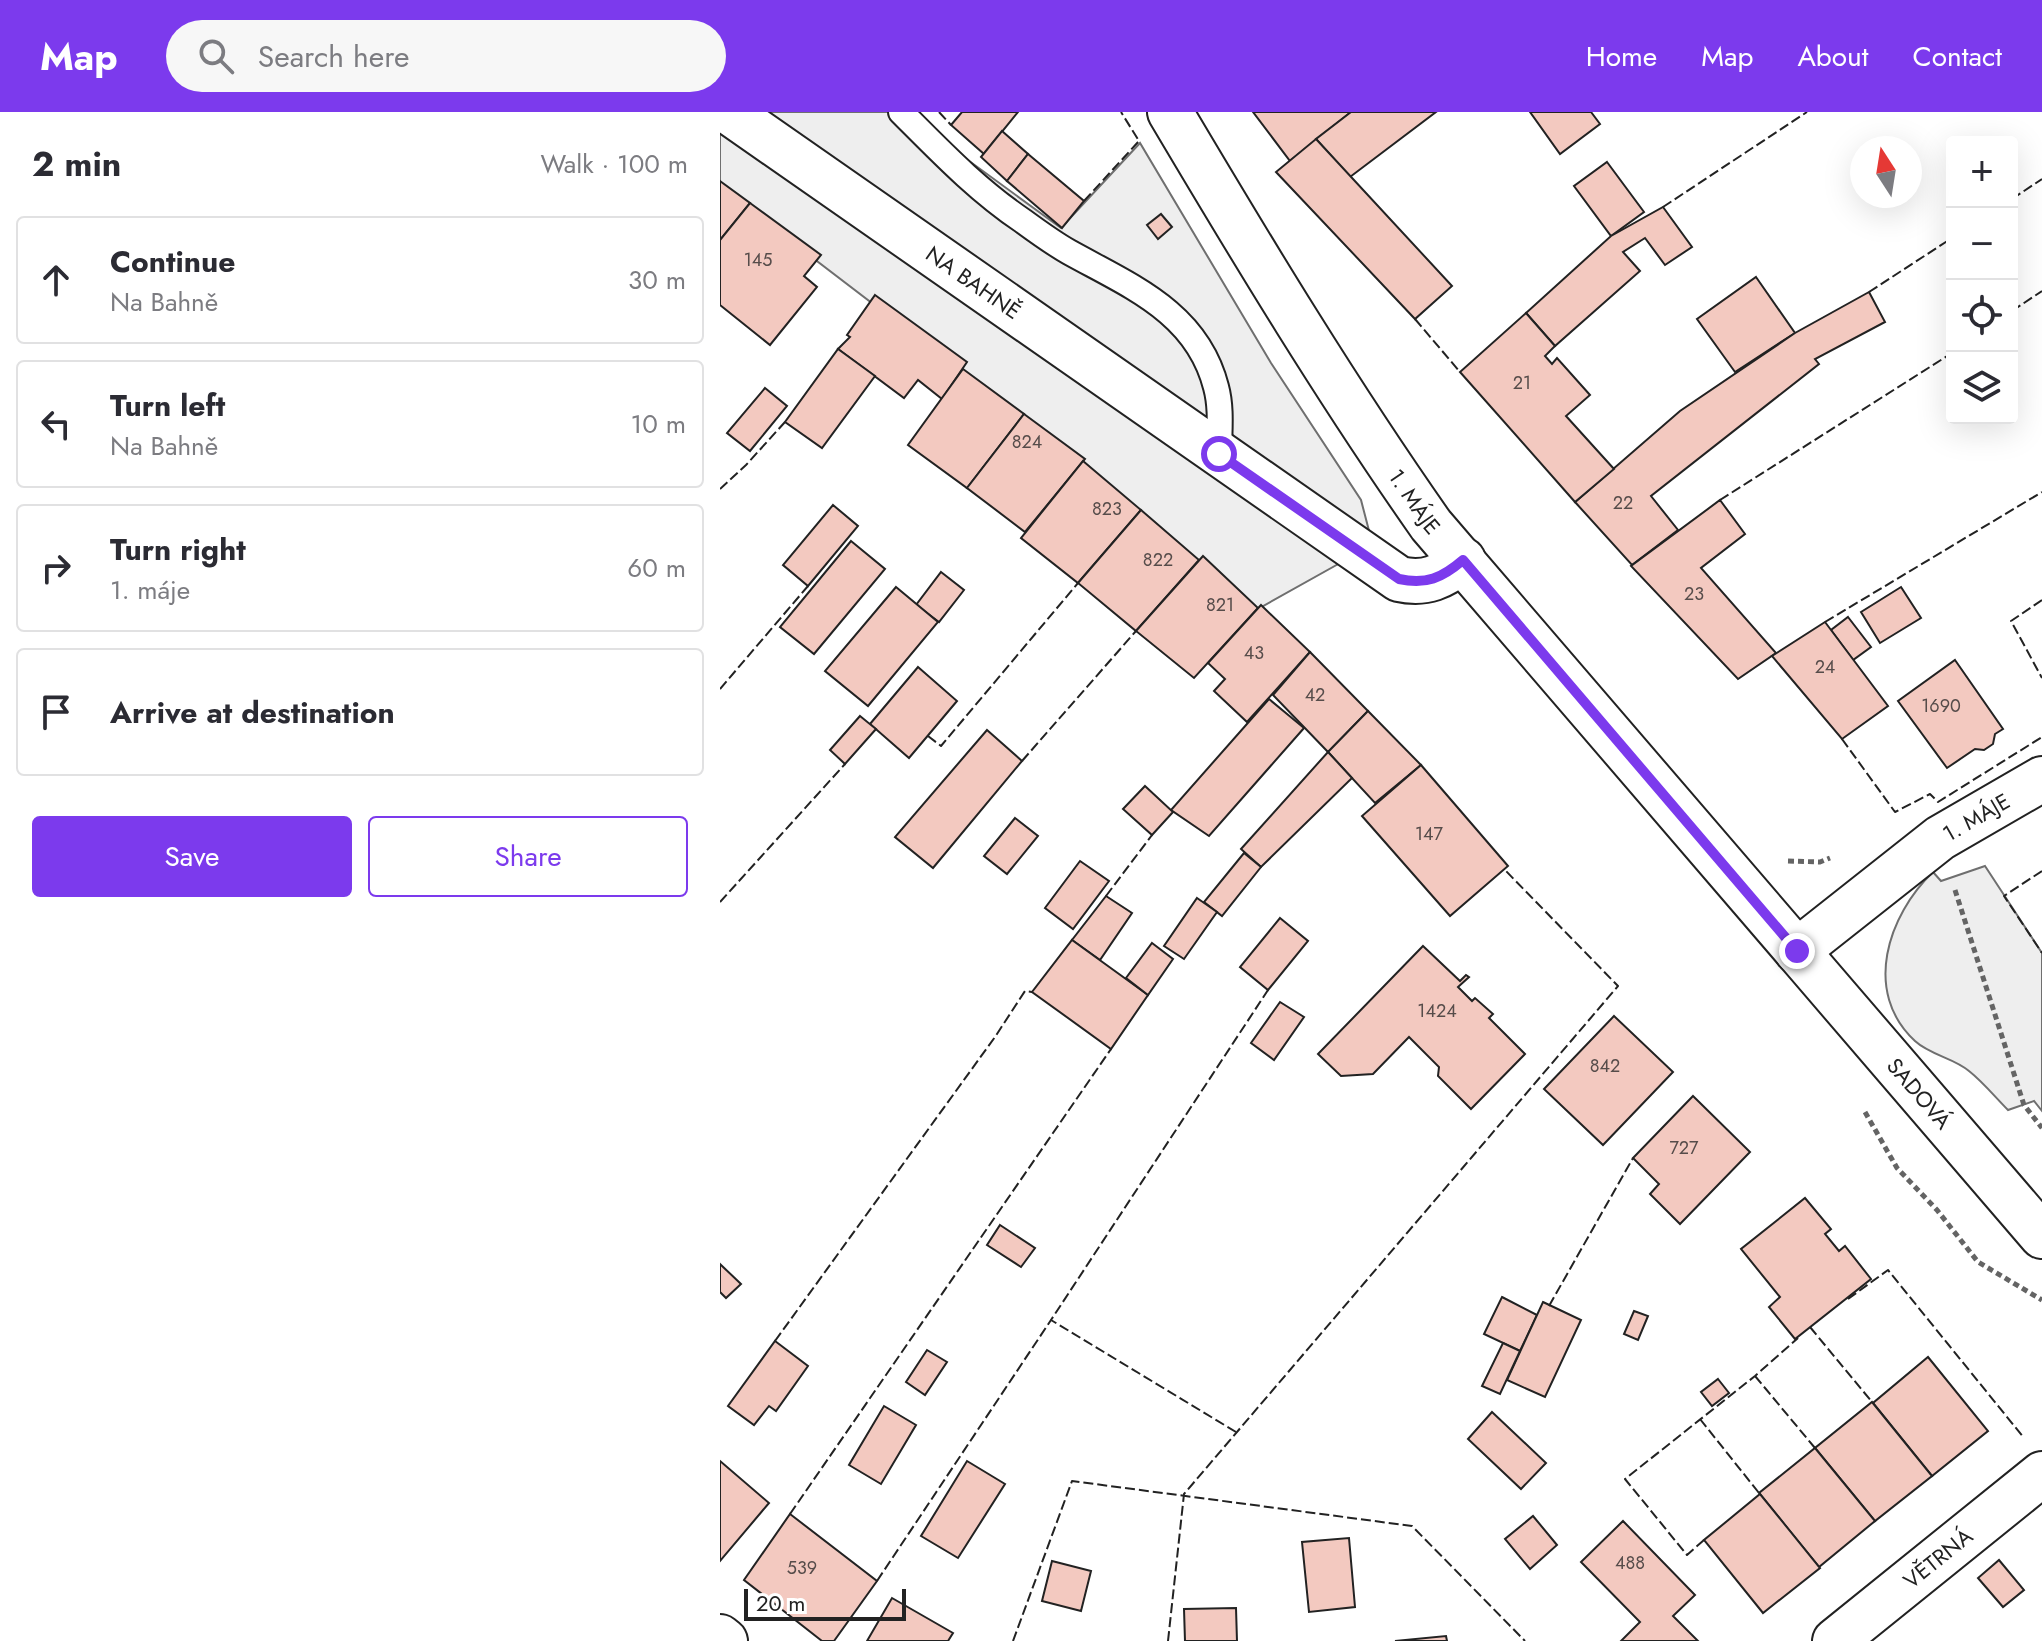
<!DOCTYPE html>
<html lang="en">
<head>
<meta charset="utf-8">
<style>
  body { margin:0; font-family:Jost,sans-serif; background:#f7f7f7; color:#2b2b33 }
  .controls { position:absolute; right:24px; top:24px; display:grid; overflow:hidden; border-radius:8px; box-shadow:0 8px 32px #0002 }
  .controls button { width:72px; height:72px; display:grid; place-items:center; padding:0; border:0; border-bottom:2px solid #e1e1e2; background:#fff; color:#2b2b33; font:40px sans-serif }
  .compass { position:absolute; left:1130px; top:24px; width:72px; height:72px; border-radius:50%; background:#fff; box-shadow:0 8px 32px #0002; rotate:348deg }
  .scale { position:absolute; left:24px; bottom:20px; width:162px; box-sizing:border-box; padding-left:8px; border:4px solid #222; border-top:0; font-size:22px; line-height:28px; white-space:nowrap; color:#222; -webkit-text-stroke:6px #fff; paint-order:stroke }
  .stop { position:absolute; width:24px; height:24px; margin:-18px; border:6px solid #7c3aed; border-radius:50%; background:#fff }
  .stop.end { background:#7c3aed; border-color:#fff; box-shadow:0 2px 8px #0008 }
  .list { margin:0; padding:0; list-style:none }
  h2 { display:flex; justify-content:space-between; align-items:center; height:104px; margin:0; padding:0 32px; font-size:34px }
  h2 small { font-size:26px; font-weight:400; color:#7c7c81 }
  .list li { display:grid; grid-template-columns:52px 1fr auto; gap:24px; align-items:center; box-sizing:border-box; height:128px; margin:0 16px 16px; padding:0 16px; border:2px solid #e1e1e2; border-radius:8px }
  .list b { display:block; font-size:30px; white-space:nowrap }
  .list p { margin:0; font-size:26px; white-space:nowrap; color:#7c7c81 }
  .list em { font-size:26px; font-style:normal; color:#7c7c81 }
  .actions { display:flex; gap:16px; padding:24px 32px }
  .actions a { flex:1; padding:18px 0; border:2px solid #7c3aed; border-radius:8px; text-align:center; font-size:28px; color:#7c3aed }
  .actions .main { background:#7c3aed; color:#fff }
  .icon { flex:none; width:44px; height:44px; fill:none; stroke:currentColor; stroke-width:2; stroke-linecap:round; stroke-linejoin:round }
  .map { position:relative; flex:none; width:1322px; height:1529px; overflow:hidden }
  header { display:flex; align-items:center; gap:48px; box-sizing:border-box; height:112px; padding:0 40px; background:#7c3aed; color:#fff }
  header strong { font-size:38px }
  nav { display:flex; gap:44px; margin-inline-start:auto; font-size:28px }
  .search { width:560px; height:72px; background:#f7f7f7; display:flex; align-items:center; gap:20px; box-sizing:border-box; padding:0 28px; border-radius:44px; color:#7c7c81; font-size:30px }
  main { display:flex }
  aside { flex:1; background:#fff }
  .map>svg:first-child { display:block }
</style>
</head>
<body>
<header>
<strong>Map</strong>
<div class="search"><svg class="icon" aria-label="search" viewBox="0 0 24 24"><circle cx="10" cy="10" r="6"/><path d="M15 15l6 6"/></svg>Search here</div>
<nav><a>Home</a><a>Map</a><a>About</a><a>Contact</a></nav>
</header>
<main>
<aside>
<h2>2 min<small>Walk · 100 m</small></h2>
<ul class="list">
<li><svg class="icon" aria-label="ahead" viewBox="0 0 24 24"><path d="M12 20V5M6 11l6-6 6 6"/></svg><div><b>Continue</b><p>Na Bahně</p></div><em>30 m</em></li>
<li><svg class="icon" aria-label="left" viewBox="0 0 24 24"><path d="M17 20v-9H6M10 6l-5 5 5 5"/></svg><div><b>Turn left</b><p>Na Bahně</p></div><em>10 m</em></li>
<li><svg class="icon" aria-label="right" viewBox="0 0 24 24"><path d="M7 20v-9h11M14 6l5 5-5 5"/></svg><div><b>Turn right</b><p>1. máje</p></div><em>60 m</em></li>
<li><svg class="icon" aria-label="arrive" viewBox="0 0 24 24"><path d="M6 21V4h12l-3 4 3 4H6"/></svg><div><b>Arrive at destination</b></div></li>
</ul>
<div class="actions"><a class="main">Save</a><a>Share</a></div>
</aside>
<div class="map">
<svg width="1322" height="1529" viewBox="0 0 1322 1529">
  <rect width="100%" height="100%" fill="#fff"/>
  <g fill="#eee" stroke="#6f6f6f" stroke-width="2">
    <path d="M35,0h147l159,116 79,-85 131,220 90,137 12,46z"/>
    <path d="M0,8l629,438 -93,52 -235,-193 -301,-230z"/>
    <path d="M1265,754l57,87v158l-8,-10 -26,9c-12,-12 -25,-28 -39,-39 -15,-13 -39,-16 -54,-30 -53,-49 -27,-126 18,-169l8,9z"/>
  </g>
  <g fill="#f3c9c0" stroke="#222" stroke-width="2">
    <path d="M242,0h56l-34,42 -33,-29z"/>
    <path d="M533,0h98l-61,49z"/>
    <path d="M631,0h85l-86,65 -34,-38z"/>
    <path d="M810,0h61l9,12 -40,30z"/>
    <path d="M282,19l26,23 -21,27 -26,-24z"/>
    <path d="M596,27l136,147 -37,33 -139,-147z"/>
    <path d="M308,42l56,47 -22,27 -55,-47z"/>
    <path d="M887,50l37,50 -33,24 -37,-50z"/>
    <path d="M0,69l30,22 -30,37z"/>
    <path d="M30,91l71,52 -17,21 13,11 -47,58 -50,-40v-65z"/>
    <path d="M943,95l29,40 -27,18 -20,-27 -22,14 17,19 -85,75 -29,-33 85,-77z"/>
    <path d="M441,102l11,13 -14,12 -11,-14z"/>
    <path d="M1036,165l39,56 -60,39 -38,-53z"/>
    <path d="M1149,180l16,30 -70,37 4,5 -168,132 27,34 -46,35 -57,-63 105,-91 115,-78z"/>
    <path d="M155,183l92,67 -25,37 -24,-19 -14,18 -66,-49 12,-12 -3,-2z"/>
    <path d="M806,201l29,33 -10,10 7,8 5,-6 33,37 -24,21 48,53 -39,33 -115,-130z"/>
    <path d="M118,237l37,27 -53,72 -37,-26z"/>
    <path d="M243,257l61,45 -57,74 -59,-43z"/>
    <path d="M45,276l22,18 -37,45 -23,-18z"/>
    <path d="M304,302l61,45 -60,73 -58,-44z"/>
    <path d="M363,349l58,49 -63,73 -57,-45z"/>
    <path d="M1000,388l25,34 -44,34 75,85 -38,26 -107,-113z"/>
    <path d="M113,393l25,21 -50,60 -25,-21z"/>
    <path d="M421,398l58,50 -63,71 -58,-48z"/>
    <path d="M131,429l34,28 -71,85 -34,-27z"/>
    <path d="M483,444l55,52 -64,70 -58,-47z"/>
    <path d="M221,460l23,18 -25,32 -23,-17z"/>
    <path d="M176,475l42,35 -70,84 -43,-35z"/>
    <path d="M1181,475l20,31 -41,25 -19,-31z"/>
    <path d="M541,493l49,47 -63,70 -33,-31 11,-12 -17,-16z"/>
    <path d="M1128,505l23,30 -18,13 -22,-30z"/>
    <path d="M1105,510l63,84 -46,33 -70,-83z"/>
    <path d="M590,540l58,59 -40,41 -55,-57z"/>
    <path d="M1235,548l48,69 -8,5 -2,10 -9,6 -9,-1 -28,19 -49,-67z"/>
    <path d="M198,555l39,34 -48,57 -39,-34z"/>
    <path d="M549,587l35,29 -95,108 -38,-26z"/>
    <path d="M648,599l53,54 -46,38 -47,-51z"/>
    <path d="M140,604l16,13 -31,35 -15,-14z"/>
    <path d="M267,618l35,31 -89,107 -38,-31z"/>
    <path d="M608,640l24,26 -91,89 -20,-18z"/>
    <path d="M701,653l87,101 -58,50 -88,-100z"/>
    <path d="M425,674l28,26 -21,23 -29,-26z"/>
    <path d="M295,706l23,18 -31,38 -23,-18z"/>
    <path d="M524,741l17,14 -39,49 -18,-14z"/>
    <path d="M360,749l29,20 -36,48 -28,-21z"/>
    <path d="M386,784l26,17 -32,47 -28,-20z"/>
    <path d="M477,786l20,14 -33,47 -20,-13z"/>
    <path d="M560,806l28,23 -40,49 -28,-23z"/>
    <path d="M352,828l76,55 -37,54 -79,-57z"/>
    <path d="M432,831l21,16 -25,36 -22,-17z"/>
    <path d="M703,834l37,35 6,-6 3,2 -11,10 14,14 3,-3 18,16 -4,4 36,36 -54,55 -33,-33 1,-9 -30,-30 -36,37 -32,2 -23,-22z"/>
    <path d="M560,890l24,15 -30,43 -23,-17z"/>
    <path d="M894,904l59,56 -70,73 -59,-56z"/>
    <path d="M973,984l57,56 -70,72 -30,-30 9,-10 -26,-26z"/>
    <path d="M1085,1086l26,31 -6,5 14,17 6,-5 26,33 -76,60 -26,-32 11,-10 -39,-48z"/>
    <path d="M280,1113l35,23 -14,19 -34,-22z"/>
    <path d="M0,1152l21,20 -15,14 -6,-6z"/>
    <path d="M782,1185l35,18 -17,36 -36,-17z"/>
    <path d="M823,1190l38,18 -36,77 -38,-17z"/>
    <path d="M914,1199l14,5 -10,24 -14,-6z"/>
    <path d="M55,1229l33,25 -32,45 -7,-5 -15,19 -26,-19z"/>
    <path d="M783,1231l17,8 -20,43 -18,-8z"/>
    <path d="M207,1238l20,12 -22,33 -19,-13z"/>
    <path d="M1208,1245l60,74 -56,45 -59,-73z"/>
    <path d="M998,1267l11,14 -17,13 -11,-14z"/>
    <path d="M1152,1290l60,74 -57,45 -60,-73z"/>
    <path d="M164,1294l32,19 -35,59 -32,-19z"/>
    <path d="M772,1300l54,51 -25,26 -53,-50z"/>
    <path d="M1095,1336l60,73 -56,46 -60,-74z"/>
    <path d="M0,1349l49,42 -49,58z"/>
    <path d="M247,1349l38,23 -47,74 -37,-22z"/>
    <path d="M1040,1382l60,74 -57,45 -59,-73z"/>
    <path d="M70,1402l87,67 -43,60h-12l-78,-61z"/>
    <path d="M813,1404l24,29 -27,24 -25,-30z"/>
    <path d="M903,1409l72,74 -22,21 25,25h-77l19,-19 -59,-60z"/>
    <path d="M629,1426l6,69 -46,5 -7,-70z"/>
    <path d="M1279,1448l25,30 -21,17 -25,-29z"/>
    <path d="M332,1449l39,10 -10,40 -39,-10z"/>
    <path d="M172,1486l61,35 -5,8h-81z"/>
    <path d="M516,1496l1,33h-52l-1,-32z"/>
    <path d="M726,1524l1,5h-52z"/>
  </g>
  <g fill="none" stroke-linecap="round" stroke-linejoin="round">
    <g stroke="#222" stroke-width="28">
      <path id="service" d="M181,0c39,39 76,78 122,109 15,11 30,22 46,31 61,34 128,60 147,135 6,22 3,45 3,67"/>
    </g>
    <g stroke="#222" stroke-width="48">
      <g id="minor">
        <path id="s1" d="M9,0l670,467c27,6 43,-2 64,-19"/>
        <path id="s2" d="M450,0c83,140 167,279 261,413l611,711"/>
        <path id="s3" d="M1077,839l143,-113 102,-59"/>
        <path d="M0,1525l5,4"/>
        <path id="s4" d="M1115,1529l207,-167"/>
      </g>
    </g>
    <g stroke="#646464" stroke-width="5" stroke-dasharray="6 4" stroke-linecap="butt">
      <path d="M1068,749l32,1 10,-4"/>
      <path d="M1235,778l69,215 18,23"/>
      <path d="M1145,1000l32,56 40,42 41,52 64,38"/>
    </g>
    <use href="#service" stroke="#fff" stroke-width="24"/>
    <use href="#minor" stroke="#fff" stroke-width="44"/>
    <g stroke="#222" stroke-width="2" stroke-dasharray="10 4" stroke-linecap="butt">
      <path d="M219,0l12,13"/>
      <path d="M1292,87l30,-20"/>
      <path d="M364,89l55,-60 -18,-29"/>
      <path d="M943,95l144,-95"/>
      <path d="M1149,180l83,-54"/>
      <path d="M1292,199l30,-20"/>
      <path d="M695,207l45,53"/>
      <path d="M0,377l26,-24 39,-43"/>
      <path d="M1000,388l232,-147"/>
      <path d="M1322,488l-31,21 31,57"/>
      <path d="M1105,510l217,-130"/>
      <path d="M0,577l88,-103"/>
      <path d="M208,624l13,10 137,-163"/>
      <path d="M1122,627l53,73 35,-18 8,8 104,-65"/>
      <path d="M302,649l114,-130"/>
      <path d="M1322,759l-38,25 38,57"/>
      <path d="M386,784l46,-61"/>
      <path d="M0,790l125,-138"/>
      <path d="M1128,1187l40,-29 136,168"/>
      <path d="M829,1194l84,-148"/>
      <path d="M1090,1215l62,75"/>
      <path d="M55,1229l220,-304 30,-46 7,1"/>
      <path d="M1035,1264l60,72"/>
      <path d="M980,1307l59,74"/>
      <path d="M516,1320l-185,-112 217,-330"/>
      <path d="M70,1402l321,-465"/>
      <path d="M984,1428l-17,15 -62,-76 130,-103 43,-38"/>
      <path d="M157,1469l174,-261"/>
      <path d="M293,1529l59,-160 340,45 113,115"/>
      <path d="M448,1529l16,-147 434,-508 -114,-117"/>
    </g>
  </g>
  <g fill="none" stroke-linecap="round" stroke-linejoin="round">
    <path stroke="#7c3aed" stroke-width="10" d="M499,342l180,125c27,6 43,-1 64,-19l334,391"/>
  </g>
  <g text-anchor="middle" dominant-baseline="central" stroke-width="6" stroke-linejoin="round" paint-order="stroke">
    <g font-size="18" fill="#564c4a">
      <text x="38" y="148">145</text>
      <text x="802" y="271">21</text>
      <text x="307" y="330">824</text>
      <text x="903" y="391">22</text>
      <text x="387" y="397">823</text>
      <text x="438" y="448">822</text>
      <text x="974" y="482">23</text>
      <text x="500" y="493">821</text>
      <text x="534" y="541">43</text>
      <text x="1105" y="555">24</text>
      <text x="595" y="583">42</text>
      <text x="1221" y="594">1690</text>
      <text x="709" y="722">147</text>
      <text x="717" y="899">1424</text>
      <text x="885" y="954">842</text>
      <text x="964" y="1036">727</text>
      <text x="910" y="1451">488</text>
      <text x="82" y="1456">539</text>
    </g>
    <g font-size="22" fill="#222" stroke="#fff">
      <text stroke="none"><textPath href="#s1" startOffset="298">NA BAHNĚ</textPath></text>
      <text stroke="none"><textPath href="#s2" startOffset="460">1. MÁJE</textPath></text>
      <text stroke="none"><textPath href="#s3" startOffset="224">1. MÁJE</textPath></text>
      <text stroke="none"><textPath href="#s2" startOffset="1238">SADOVÁ</textPath></text>
      <text stroke="none"><textPath href="#s4" startOffset="132">VĚTRNÁ</textPath></text>
    </g>
  </g>
</svg>
<div class="controls">
<button>+</button>
<button>−</button>
<button><svg class="icon" aria-label="locate" viewBox="0 0 24 24"><circle cx="12" cy="12" r="6"/><path d="M12 2v4M12 18v4M2 12h4M18 12h4"/></svg></button>
<button><svg class="icon" aria-label="layers" viewBox="0 0 24 24"><path d="M12 4l9 5-9 5-9-5zM3 14l9 5 9-5"/></svg></button>
</div>
<svg class="compass" viewBox="-18 -18 36 36"><path d="M0-13l5 13h-10z" fill="#e53935"/><path d="M0 13l5-13h-10z" fill="#7c7c81"/></svg>
<div class="scale">20 m</div>
<div class="stop" style="left:499px;top:342px"></div>
<div class="stop end" style="left:1077px;top:839px"></div>
</div>
</main>
</body>
</html>
